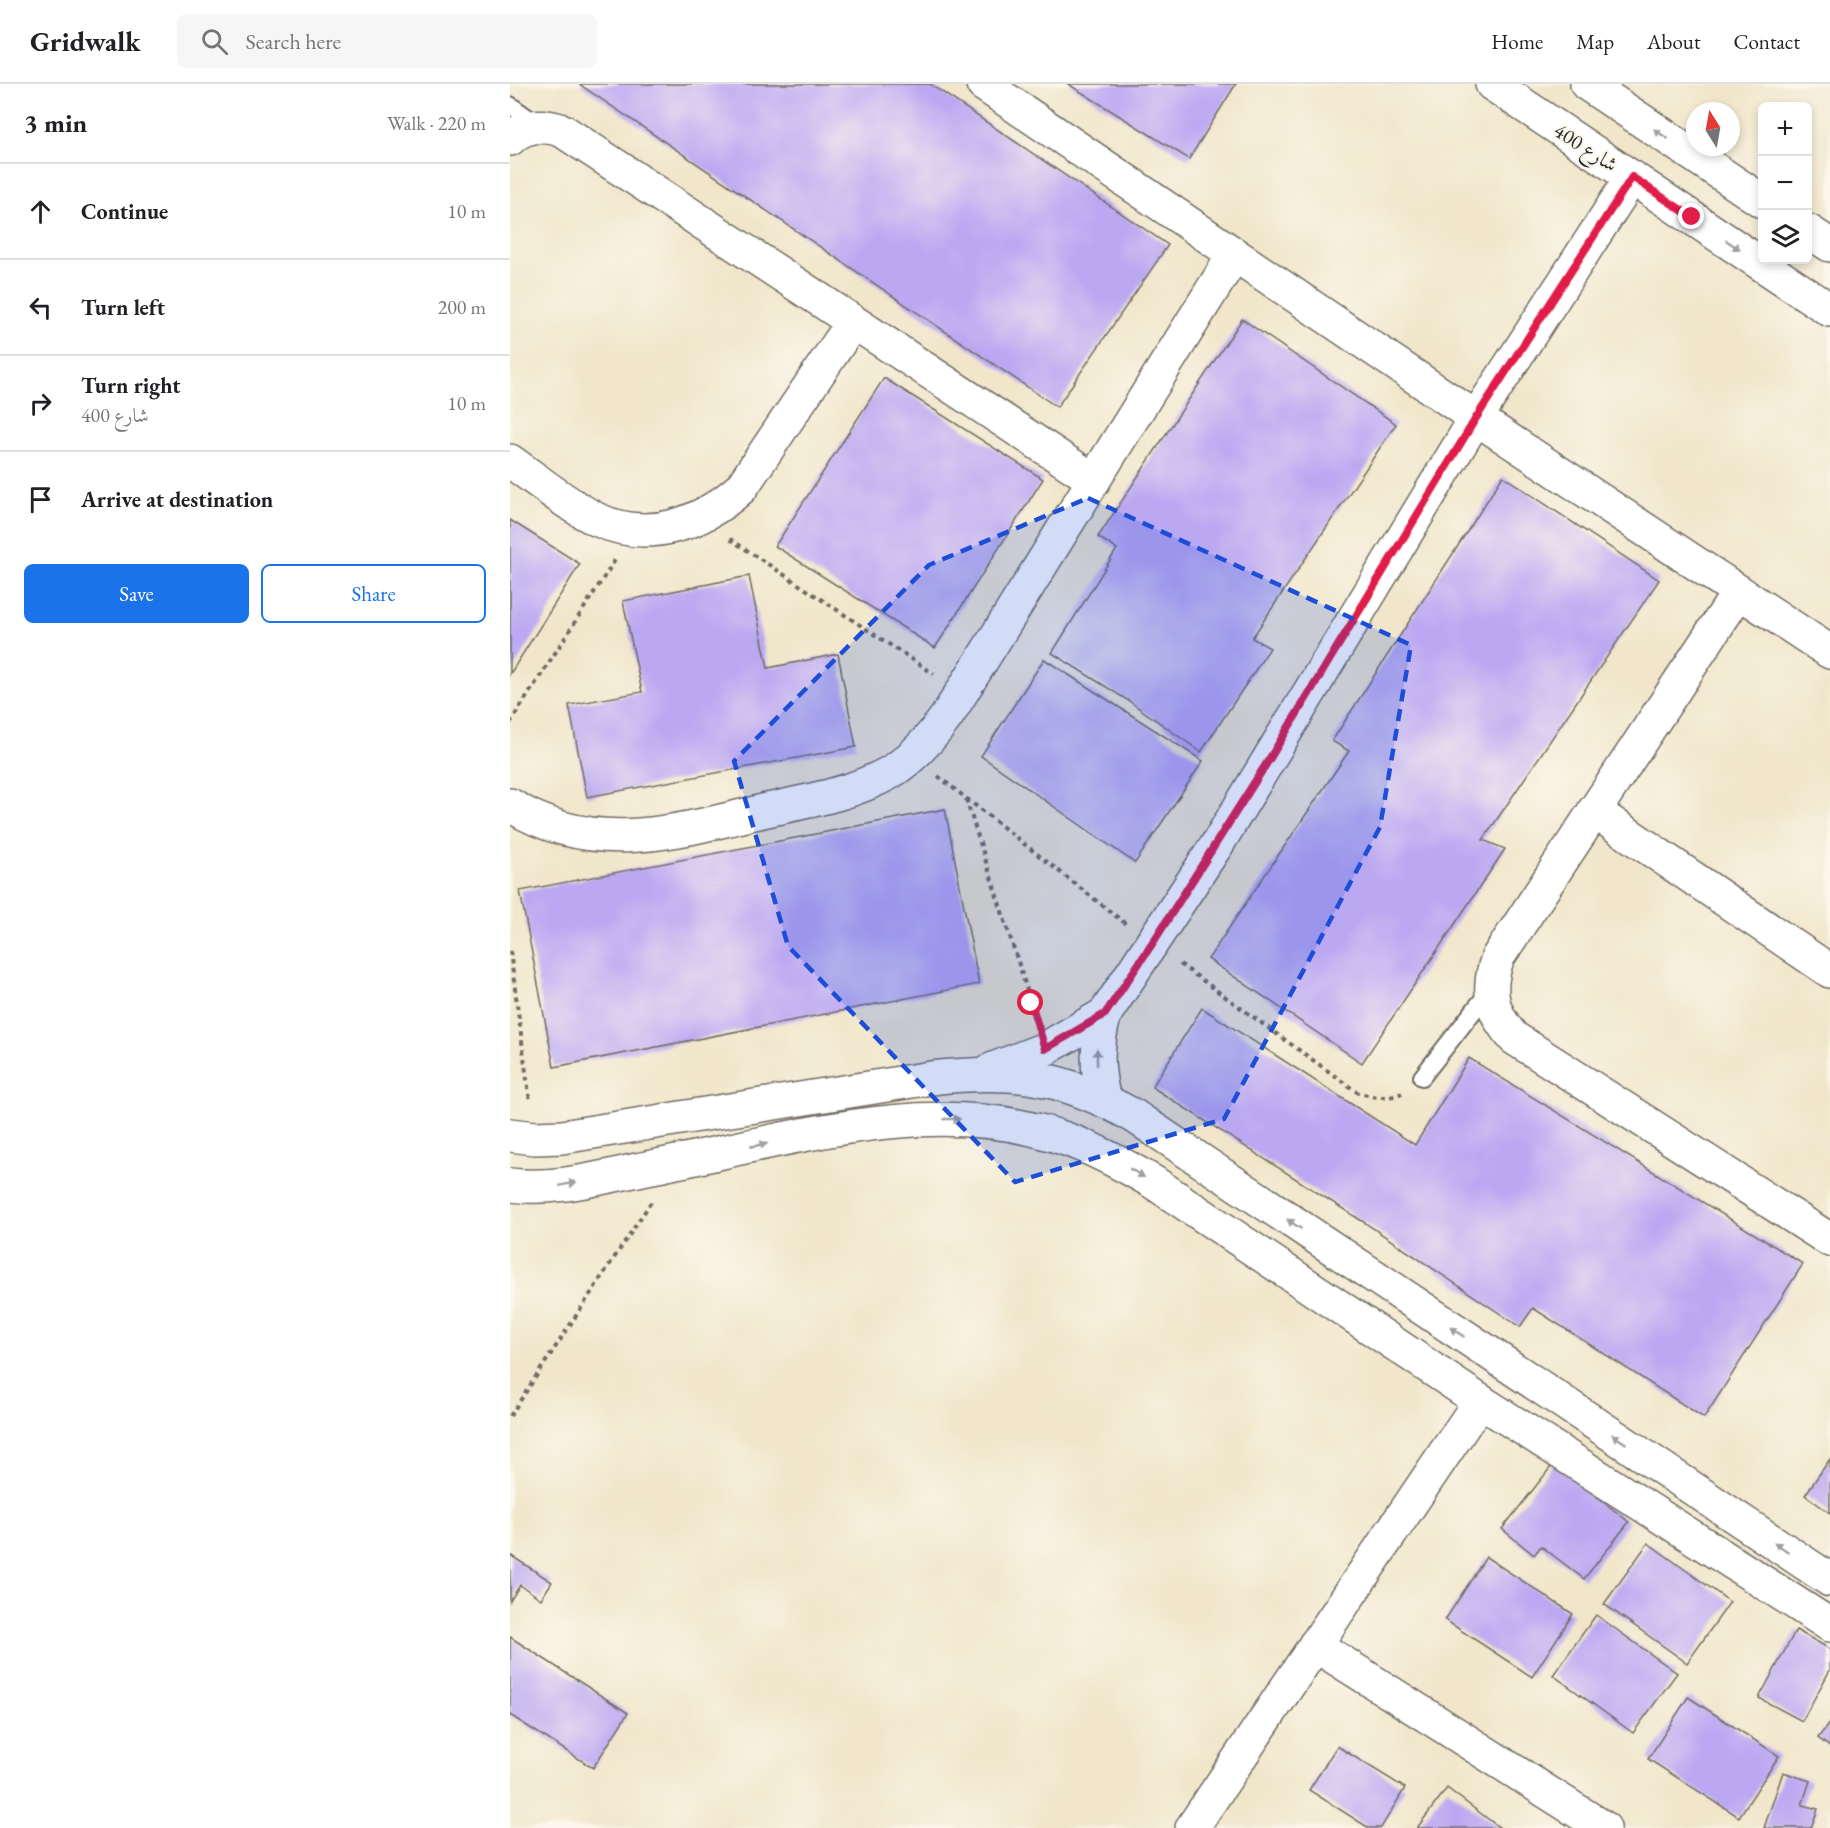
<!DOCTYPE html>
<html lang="en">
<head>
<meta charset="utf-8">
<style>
  body { margin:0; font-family:"EB Garamond",Amiri,serif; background:#f6f6f6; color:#202124 }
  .controls { position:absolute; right:18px; top:18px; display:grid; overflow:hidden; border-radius:9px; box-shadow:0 3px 9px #0003 }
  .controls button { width:54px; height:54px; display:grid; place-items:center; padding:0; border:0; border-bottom:2px solid #e0e0e0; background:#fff; color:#202124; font:30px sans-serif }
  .compass { position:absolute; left:1176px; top:18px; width:54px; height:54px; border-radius:50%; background:#fff; box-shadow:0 3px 9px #0003; rotate:349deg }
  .stop { position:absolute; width:18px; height:18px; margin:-14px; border:4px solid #e11d48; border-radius:50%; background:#fff }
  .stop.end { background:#e11d48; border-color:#fff; box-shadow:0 2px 6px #0008 }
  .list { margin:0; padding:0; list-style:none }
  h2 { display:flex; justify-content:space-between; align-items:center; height:78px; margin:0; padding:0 24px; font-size:26px }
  h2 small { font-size:20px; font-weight:400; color:#757577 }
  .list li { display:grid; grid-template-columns:39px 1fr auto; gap:18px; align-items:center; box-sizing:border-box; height:96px; padding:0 24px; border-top:2px solid #e0e0e0 }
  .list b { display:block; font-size:22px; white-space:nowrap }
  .list p { margin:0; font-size:20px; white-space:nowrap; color:#757577 }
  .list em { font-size:20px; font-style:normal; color:#757577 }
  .actions { display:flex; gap:12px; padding:18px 24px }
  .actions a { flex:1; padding:14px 0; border:2px solid #1a73e8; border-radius:9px; text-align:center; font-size:21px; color:#1a73e8 }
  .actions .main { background:#1a73e8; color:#fff }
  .icon { flex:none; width:33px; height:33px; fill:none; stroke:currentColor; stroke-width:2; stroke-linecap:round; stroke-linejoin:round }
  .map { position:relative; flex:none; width:1320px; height:1744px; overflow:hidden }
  header { display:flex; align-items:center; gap:36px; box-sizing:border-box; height:84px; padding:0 30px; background:#fff; border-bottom:2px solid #e0e0e0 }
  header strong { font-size:28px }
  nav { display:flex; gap:33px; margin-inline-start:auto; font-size:21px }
  .search { width:420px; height:54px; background:#f6f6f6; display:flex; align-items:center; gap:15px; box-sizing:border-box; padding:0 21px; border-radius:9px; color:#757577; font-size:22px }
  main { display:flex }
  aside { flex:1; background:#fff }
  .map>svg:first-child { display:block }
</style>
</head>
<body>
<header>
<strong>Gridwalk</strong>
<div class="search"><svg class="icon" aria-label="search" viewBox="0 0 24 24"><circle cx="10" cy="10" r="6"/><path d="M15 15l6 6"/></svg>Search here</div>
<nav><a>Home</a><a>Map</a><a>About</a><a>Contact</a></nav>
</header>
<main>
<aside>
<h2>3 min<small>Walk · 220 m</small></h2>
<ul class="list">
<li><svg class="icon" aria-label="ahead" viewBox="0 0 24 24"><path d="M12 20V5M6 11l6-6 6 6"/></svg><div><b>Continue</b></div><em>10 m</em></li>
<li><svg class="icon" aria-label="left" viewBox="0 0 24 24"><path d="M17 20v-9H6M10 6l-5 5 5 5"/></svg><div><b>Turn left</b></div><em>200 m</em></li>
<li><svg class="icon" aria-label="right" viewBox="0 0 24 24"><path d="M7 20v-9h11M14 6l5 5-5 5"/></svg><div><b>Turn right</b><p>شارع 400</p></div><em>10 m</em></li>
<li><svg class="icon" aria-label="arrive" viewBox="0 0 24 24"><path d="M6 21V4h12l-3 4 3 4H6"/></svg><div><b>Arrive at destination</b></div></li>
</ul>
<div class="actions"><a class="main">Save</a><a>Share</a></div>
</aside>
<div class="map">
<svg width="1320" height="1744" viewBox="0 0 1320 1744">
  <rect width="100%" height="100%" fill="#fbf7ec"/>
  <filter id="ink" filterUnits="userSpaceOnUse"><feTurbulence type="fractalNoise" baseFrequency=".0167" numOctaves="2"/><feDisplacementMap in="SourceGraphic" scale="12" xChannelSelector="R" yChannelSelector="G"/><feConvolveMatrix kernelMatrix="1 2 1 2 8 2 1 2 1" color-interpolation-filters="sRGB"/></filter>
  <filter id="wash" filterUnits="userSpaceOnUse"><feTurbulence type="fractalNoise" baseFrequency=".008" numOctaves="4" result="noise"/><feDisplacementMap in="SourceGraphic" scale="24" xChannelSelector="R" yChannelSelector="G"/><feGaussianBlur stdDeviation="1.35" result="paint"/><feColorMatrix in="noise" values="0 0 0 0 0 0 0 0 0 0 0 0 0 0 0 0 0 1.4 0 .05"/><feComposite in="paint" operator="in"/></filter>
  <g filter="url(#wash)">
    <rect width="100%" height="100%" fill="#f1e6ca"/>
    <g id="blocks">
      <g fill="#bba8f2">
        <path d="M69,0h351l238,161 -111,162z"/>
        <path d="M558,0h168l-47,75z"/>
        <path d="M732,235l154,105 -144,214 18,10 -69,104 -72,-51 -77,-48 65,-104 -19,-12z"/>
        <path d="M374,294l159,101 -108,169 -160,-102z"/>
        <path d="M993,392l156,104 -176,260 22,9 -143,214 -154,-104 141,-208 -17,-10z"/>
        <path d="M0,436l70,44 -70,110z"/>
        <path d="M239,492l19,92 70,-14 18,93 -269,50 -18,-92 73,-13 -19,-91z"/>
        <path d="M534,575l159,102 -68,102 -154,-107z"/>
        <path d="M435,725l34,175 -425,83 -34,-176z"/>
        <path d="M692,924l213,137 54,-87 334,206 -99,154 -171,-110 -13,19 -158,-106 -210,-134z"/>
        <path d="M1320,1375v54l-25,-18z"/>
        <path d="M1044,1379l75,59 -45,57 -43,-33 -7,9 -32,-26z"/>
        <path d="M1138,1459l82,59 -43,61 -83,-59z"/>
        <path d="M0,1471l42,27 -11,17 -21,-14 -10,16z"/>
        <path d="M976,1473l87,57 -41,63 -87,-57z"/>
        <path d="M1086,1531l81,58 -44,60 -80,-58z"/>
        <path d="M1286,1546l34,19v21l-28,51 -43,-23z"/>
        <path d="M0,1553l118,76 -35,55 -83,-53z"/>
        <path d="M1178,1613l91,59 -40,61 -91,-58z"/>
        <path d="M1320,1638v25l-12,-9z"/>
        <path d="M827,1662l68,42 -24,40h-12l-60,-38z"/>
        <path d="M1273,1688l27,9 -8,24 16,4 -7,19h-47z"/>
        <path d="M937,1704l53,40h-83z"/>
      </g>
    </g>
  </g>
  <g filter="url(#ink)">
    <use href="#blocks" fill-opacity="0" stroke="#706c63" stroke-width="1.5"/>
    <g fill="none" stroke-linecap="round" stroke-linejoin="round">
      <g stroke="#706c63" stroke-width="20">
        <g id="lane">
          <path d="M0,21l28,20"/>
          <path d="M912,993l68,-87"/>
        </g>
      </g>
      <g stroke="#706c63" stroke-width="36">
        <g id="street">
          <path d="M473,0l493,334 354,234"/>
          <path d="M0,55c15,-15 34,-15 53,-8l531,349"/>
          <path d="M0,377c26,18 60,46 88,59 52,23 103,4 143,-32l112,-166"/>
          <path d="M1229,508l-241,365c-12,32 -7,56 16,81l316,202"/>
          <path d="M0,721c84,53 168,26 257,5 41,-9 84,-16 122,-37 24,-14 42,-35 58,-57l287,-461"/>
          <path d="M1084,727l236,160"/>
          <path d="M481,986l54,-21 60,-35"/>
          <path d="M594,1015c-8,-30 -8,-55 1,-85l113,-171 258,-425 156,-241"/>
          <path d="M0,1051l25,3 27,-1 369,-59c83,-9 129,-3 203,38l696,464"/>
          <path d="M0,1101c50,6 99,-10 147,-19 129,-26 277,-73 406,-28 32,11 61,27 90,44l327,219 350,224"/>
          <path d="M805,1561l289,183"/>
          <path d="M682,1744l288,-427"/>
        </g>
      </g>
      <g stroke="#706c63" stroke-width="36">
        <g id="secondary">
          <path d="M982,0l338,226"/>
          <path d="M1077,0l175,117"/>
          <path d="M1298,147l22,14"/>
        </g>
      </g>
      <g stroke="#706c63" stroke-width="4" stroke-dasharray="4.5 4.5" stroke-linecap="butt">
        <path d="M220,455l204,135"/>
        <path d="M0,639l105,-163"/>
        <path d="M428,692l188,148"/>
        <path d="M456,715l69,216"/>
        <path d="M0,867l20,151"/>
        <path d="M670,880l177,128c15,5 30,8 45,1"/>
        <path d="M0,1332l141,-214"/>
      </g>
      <use href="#lane" stroke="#fff" stroke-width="16"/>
      <use href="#street" stroke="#fff" stroke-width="33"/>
      <use href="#secondary" stroke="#fff" stroke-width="33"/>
    </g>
    <defs><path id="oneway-solid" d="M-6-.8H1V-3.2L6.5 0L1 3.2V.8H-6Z" transform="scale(1.5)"/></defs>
    <g fill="#a0a0a0">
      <use href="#oneway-solid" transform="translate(1151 50) rotate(-146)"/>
      <use href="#oneway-solid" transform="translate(1223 161) rotate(34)"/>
      <use href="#oneway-solid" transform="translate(587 973) rotate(-90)"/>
      <use href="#oneway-solid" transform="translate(442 1035)"/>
      <use href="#oneway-solid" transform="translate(249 1061) rotate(-11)"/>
      <use href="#oneway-solid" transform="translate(627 1089) rotate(30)"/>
      <use href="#oneway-solid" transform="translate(58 1100) rotate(-12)"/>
      <use href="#oneway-solid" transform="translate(784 1140) rotate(-146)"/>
      <use href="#oneway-solid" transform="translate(947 1248) rotate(-146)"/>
      <use href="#oneway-solid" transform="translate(1109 1355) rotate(-146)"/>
      <use href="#oneway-solid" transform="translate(1271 1463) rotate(-146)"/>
    </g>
  </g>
  <g fill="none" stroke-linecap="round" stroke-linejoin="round" filter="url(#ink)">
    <path stroke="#e11d48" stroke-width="8" d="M521,919l14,46 60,-35 47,-70 118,-186 206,-340 156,-241 60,40"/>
  </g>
  <path fill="#1d4ed8" fill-opacity="0.2" stroke="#1d4ed8" stroke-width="4.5" stroke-dasharray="12 8" stroke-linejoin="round" d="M578,414l323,147 -31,182 -156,292 -209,63 -227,-236 -54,-185 195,-196z"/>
  <g text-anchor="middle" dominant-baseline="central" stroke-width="4.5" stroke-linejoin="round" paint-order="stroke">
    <g font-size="21" fill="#2b2b2b" stroke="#fbf7ec">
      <text transform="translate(1076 63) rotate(33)">شارع 400</text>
    </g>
  </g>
</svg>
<div class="controls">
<button>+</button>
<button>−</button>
<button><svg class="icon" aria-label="layers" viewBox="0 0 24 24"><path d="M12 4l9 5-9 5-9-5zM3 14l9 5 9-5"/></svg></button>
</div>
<svg class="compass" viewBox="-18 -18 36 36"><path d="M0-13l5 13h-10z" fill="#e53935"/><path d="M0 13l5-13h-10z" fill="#757577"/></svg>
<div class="stop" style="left:521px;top:919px"></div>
<div class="stop end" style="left:1182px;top:133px"></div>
</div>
</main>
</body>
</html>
